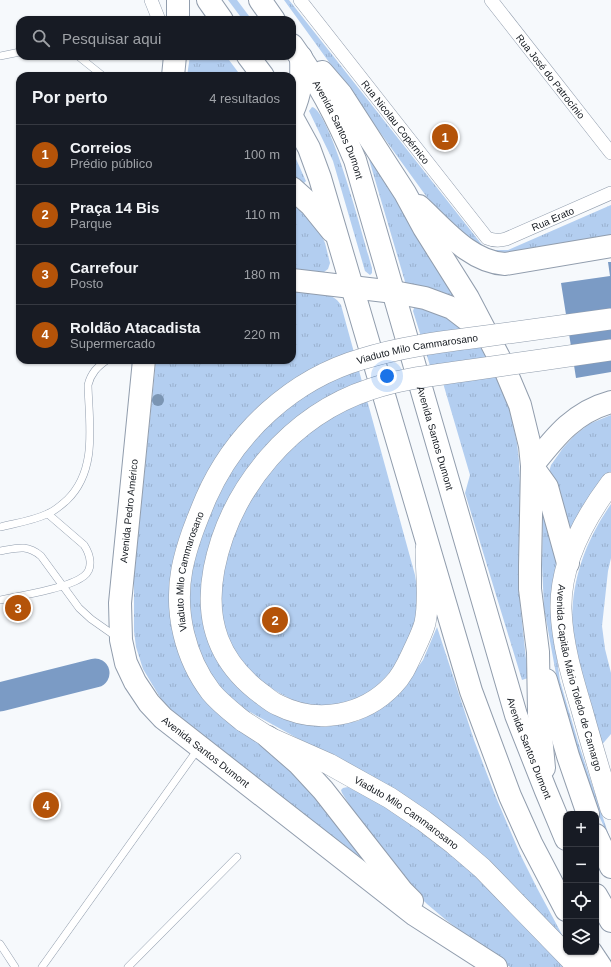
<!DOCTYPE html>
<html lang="pt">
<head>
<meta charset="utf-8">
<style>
  body { margin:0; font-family:Helvetica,sans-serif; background:#242831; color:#f1f3f6 }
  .controls { position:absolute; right:12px; bottom:12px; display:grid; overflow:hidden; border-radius:8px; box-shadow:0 1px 3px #0004 }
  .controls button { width:36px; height:36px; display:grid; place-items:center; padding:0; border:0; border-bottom:1px solid #363941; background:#171b24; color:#f1f3f6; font:20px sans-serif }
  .you { position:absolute; left:387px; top:376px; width:14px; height:14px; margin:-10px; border:3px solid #fff; border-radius:50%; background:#1a73e8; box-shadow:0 0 0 6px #1a73e833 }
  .badge { display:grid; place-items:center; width:26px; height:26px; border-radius:50%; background:#b45309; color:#fff; font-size:13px; font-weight:700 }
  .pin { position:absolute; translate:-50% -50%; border:2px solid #fff; box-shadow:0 1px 4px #0006 }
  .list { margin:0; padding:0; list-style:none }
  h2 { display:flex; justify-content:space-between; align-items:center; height:52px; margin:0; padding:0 16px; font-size:17px }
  h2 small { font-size:13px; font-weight:400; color:#9ea1a6 }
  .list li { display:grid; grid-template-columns:26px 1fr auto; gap:12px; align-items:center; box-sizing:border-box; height:60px; padding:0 16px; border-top:1px solid #363941 }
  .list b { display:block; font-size:15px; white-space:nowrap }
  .list p { margin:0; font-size:13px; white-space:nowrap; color:#9ea1a6 }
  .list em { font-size:13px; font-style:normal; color:#9ea1a6 }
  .icon { flex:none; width:22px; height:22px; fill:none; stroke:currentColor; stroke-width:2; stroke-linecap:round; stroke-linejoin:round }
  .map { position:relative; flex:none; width:611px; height:967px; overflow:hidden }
  .search { position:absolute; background:#171b24; box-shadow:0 1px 3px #0004; left:16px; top:16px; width:280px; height:44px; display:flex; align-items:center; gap:10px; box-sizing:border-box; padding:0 14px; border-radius:12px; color:#9ea1a6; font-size:15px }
  .panel { position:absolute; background:#171b24; box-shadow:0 1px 3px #0004; left:16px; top:72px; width:280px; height:292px; border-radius:12px }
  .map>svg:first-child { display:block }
</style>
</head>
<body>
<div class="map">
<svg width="611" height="967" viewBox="0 0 611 967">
  <defs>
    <pattern id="park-tufts" width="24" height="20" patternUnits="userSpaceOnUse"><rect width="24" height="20" fill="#b3cef0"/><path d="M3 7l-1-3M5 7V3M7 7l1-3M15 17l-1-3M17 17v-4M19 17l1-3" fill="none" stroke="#99b0ce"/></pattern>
  </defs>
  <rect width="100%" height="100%" fill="#f6f9fc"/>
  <g fill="url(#park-tufts)">
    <path d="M228,0h9l15,20h-9z"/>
    <path d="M284,0h5l194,246 9,4h16l103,-45v33l-110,16 -24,-8 -43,-39z"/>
    <path d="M190,56h36l15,20h-54z"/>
    <path d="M312,107c19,4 53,138 60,161v5l-2,2 -5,-4 -32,-110 -24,-50z"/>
    <path d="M292,150l13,29 1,2 -2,2 -12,-7z"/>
    <path d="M370,155l87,144 -51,-14 -38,-129z"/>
    <path d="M292,199l28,33 5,11 5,20 -2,6 -4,3 -32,-1z"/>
    <path d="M292,291c16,0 40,-1 49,14l74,270c3,17 5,34 1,51 -6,26 -35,61 -58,74 -5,3 -29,8 -35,8 -20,-1 -37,-11 -54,-21l31,36 25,4 33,-6 23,-14 29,-29 13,-18 14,-33 37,113 21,55 26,61 16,32 29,54 -213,-173 -103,-57 -7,9 50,48 100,117 -220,-173 -12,-14 -18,-30 -7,-22 -2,-16v-55l22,-216h136z"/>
    <path d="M417,306l32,10 30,28 18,34 13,33 7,32 2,18 1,24 -1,95 1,23 8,75 -6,2 -57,-187 5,-18 -27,-92 -11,-11 -19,-61 1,-3z"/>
    <path d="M611,415v58l-19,23 -36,155 4,30 19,64 32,97 -17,-37 -34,-109 -16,-88 -2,-43 1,-73 8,-27 12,-17 11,-12 15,-12z"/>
    <path d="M611,504v54l-3,13 -6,55 3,23 6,24v61l-11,13c-6,-24 -12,-48 -18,-71 -2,-11 -6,-22 -8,-33 -7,-51 8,-97 37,-139z"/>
    <path d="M348,787l61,30 33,23 122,127h-54l-26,-18 -38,-29 -19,-16 -34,-33 -26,-37 -25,-41 -1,-3 2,-2z"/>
  </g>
  <path fill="#7b9bc5" d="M608,262h3v110l-35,6 -15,-95 49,-7z"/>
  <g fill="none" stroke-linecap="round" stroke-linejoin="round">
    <path stroke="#7b9bc5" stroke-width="29" d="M0,697l95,-24"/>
    <g stroke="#919dad" stroke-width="8">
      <g id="lane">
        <path d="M0,56l20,-4"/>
        <path d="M78,56l25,20"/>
        <path d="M0,527c16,-4 32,-6 47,-13 8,-3 13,-8 20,-14 31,-30 22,-76 21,-115 3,-12 9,-18 19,-25"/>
        <path d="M0,551c17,-3 27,-7 41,5l38,52 12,11 27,19"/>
        <path d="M0,600c20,-4 69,-12 84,-24 10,-8 6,-22 0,-31l-36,-31"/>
        <path d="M0,944l15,23"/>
        <path d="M42,967l156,-218"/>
        <path d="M128,967l109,-110"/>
      </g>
    </g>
    <g stroke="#919dad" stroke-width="14">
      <g id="street">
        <path d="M151,0l8,20"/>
        <path id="s1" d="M300,0l187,238c7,3 12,3 19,1l105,-46"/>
        <path id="s2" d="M491,0l120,153"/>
      </g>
    </g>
    <g stroke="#919dad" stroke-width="22">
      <g id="primary">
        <path id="s3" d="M611,483c-27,36 -51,80 -50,126 1,34 11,68 21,101 9,33 19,66 29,99"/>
        <path d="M263,695c5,4 10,8 15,10 39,20 86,11 115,-20 9,-9 14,-20 19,-31 5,-11 10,-20 13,-31 5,-24 1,-50 1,-74"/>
        <path id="s4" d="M243,721l25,16 61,27 34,19 27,15 34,23 30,23 28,24 96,99"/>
      </g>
    </g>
    <g stroke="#919dad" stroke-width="24">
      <g id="highway">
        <path d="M208,0l14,20"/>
        <path d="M260,0l14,20"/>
        <path d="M178,20v-20"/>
        <path id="s5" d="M292,45c26,36 46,74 63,115l161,555 30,76 20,48"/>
        <path d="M248,56l15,20"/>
        <path d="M322,72l19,22 64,99 19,35 44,70 36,69 16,38 10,41 2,20 -2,100v23l8,63 1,62 5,54"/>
        <path d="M173,76l2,-20"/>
        <path d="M292,113c9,-20 10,-34 9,-56"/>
        <path d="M292,117l17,31 11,30 151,513 39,105 21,47 35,67"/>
        <path d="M292,188l19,17 21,26"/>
        <path d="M419,206c25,23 51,56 86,58l106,-18"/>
        <path d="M292,280l102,12 31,6 27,10 30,23"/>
        <path id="s6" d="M144,360l-24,243 1,37 5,23 9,19 14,21 14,15 252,197 81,52"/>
        <path d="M532,466l15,21 21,76"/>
        <path d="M532,466c23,-29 42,-54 79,-64"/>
        <path d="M546,680l22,76 20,58"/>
        <path d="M268,737l31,27 24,26 79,101 10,10"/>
        <path d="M596,835l15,32"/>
        <path d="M596,895l15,26"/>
        <path d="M591,952l10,15"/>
      </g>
    </g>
    <use href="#lane" stroke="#fff" stroke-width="7"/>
    <use href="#street" stroke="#fff" stroke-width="13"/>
    <use href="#primary" stroke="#fff" stroke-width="21"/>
    <use href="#highway" stroke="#fff" stroke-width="22"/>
    <g stroke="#919dad" stroke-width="22" stroke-linecap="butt">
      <g id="primary-bridge">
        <path d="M263,695c-44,-32 -59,-73 -49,-126 16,-81 77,-154 157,-180 32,-11 67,-14 100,-19 47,-7 93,-13 140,-20"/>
        <path id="s7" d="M243,721c-11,-9 -23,-18 -32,-29 -26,-34 -37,-80 -29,-123 5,-25 14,-47 24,-71 29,-66 87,-119 156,-139 38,-12 78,-17 117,-22 44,-6 88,-12 132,-18"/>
      </g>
    </g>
    <use href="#primary-bridge" stroke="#fff" stroke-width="21"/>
  </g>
  <circle fill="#7b95b3" cx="158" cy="400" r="6"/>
  <g text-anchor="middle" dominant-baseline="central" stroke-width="4" stroke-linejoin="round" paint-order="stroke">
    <g font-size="10" fill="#151a20" stroke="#fff">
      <text stroke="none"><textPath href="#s2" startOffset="97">Rua José do Patrocínio</textPath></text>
      <text stroke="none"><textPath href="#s1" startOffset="155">Rua Nicolau Copérnico</textPath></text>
      <text stroke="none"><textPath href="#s5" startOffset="97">Avenida Santos Dumont</textPath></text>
      <text stroke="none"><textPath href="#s1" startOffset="373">Rua Erato</textPath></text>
      <text stroke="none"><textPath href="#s7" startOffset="520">Viaduto Milo Cammarosano</textPath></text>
      <text stroke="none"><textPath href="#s5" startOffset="421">Avenida Santos Dumont</textPath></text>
      <text transform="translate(129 511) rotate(-84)">Avenida Pedro Américo</text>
      <text stroke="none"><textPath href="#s7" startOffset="172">Viaduto Milo Cammarosano</textPath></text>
      <text stroke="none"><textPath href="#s3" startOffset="209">Avenida Capitão Mário Toledo de Camargo</textPath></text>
      <text stroke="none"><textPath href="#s5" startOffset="745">Avenida Santos Dumont</textPath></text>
      <text stroke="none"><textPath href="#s6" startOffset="426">Avenida Santos Dumont</textPath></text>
      <text stroke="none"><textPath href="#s4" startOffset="188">Viaduto Milo Cammarosano</textPath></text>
    </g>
  </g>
</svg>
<div class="controls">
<button>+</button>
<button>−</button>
<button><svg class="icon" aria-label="locate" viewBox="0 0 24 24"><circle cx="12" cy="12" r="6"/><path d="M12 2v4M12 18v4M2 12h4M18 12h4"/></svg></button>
<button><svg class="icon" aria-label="layers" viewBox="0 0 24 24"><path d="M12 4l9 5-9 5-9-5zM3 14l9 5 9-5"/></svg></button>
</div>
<div class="you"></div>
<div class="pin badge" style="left:445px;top:137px">1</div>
<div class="pin badge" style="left:275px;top:620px">2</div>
<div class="pin badge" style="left:18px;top:608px">3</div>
<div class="pin badge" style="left:46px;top:805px">4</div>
<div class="search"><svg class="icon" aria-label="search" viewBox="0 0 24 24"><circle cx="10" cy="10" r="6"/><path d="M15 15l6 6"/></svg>Pesquisar aqui</div>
<section class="panel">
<h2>Por perto<small>4 resultados</small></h2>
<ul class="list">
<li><span class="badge">1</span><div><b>Correios</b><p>Prédio público</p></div><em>100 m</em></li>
<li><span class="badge">2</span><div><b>Praça 14 Bis</b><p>Parque</p></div><em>110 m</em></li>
<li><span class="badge">3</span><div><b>Carrefour</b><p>Posto</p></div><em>180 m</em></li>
<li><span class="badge">4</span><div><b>Roldão Atacadista</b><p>Supermercado</p></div><em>220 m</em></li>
</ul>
</section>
</div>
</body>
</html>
